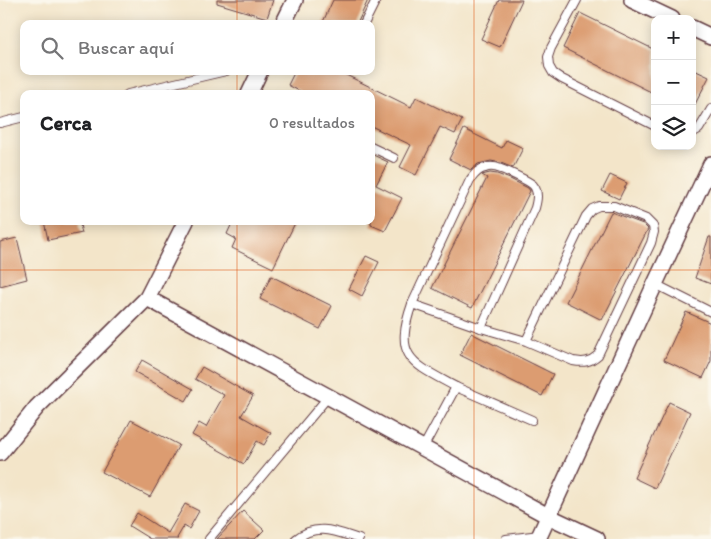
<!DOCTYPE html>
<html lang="es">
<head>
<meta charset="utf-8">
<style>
  body { margin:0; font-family:Itim,sans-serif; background:#f2f2f2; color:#202124 }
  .controls { position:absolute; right:15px; top:15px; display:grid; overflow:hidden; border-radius:10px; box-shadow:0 2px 12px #0003 }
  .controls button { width:45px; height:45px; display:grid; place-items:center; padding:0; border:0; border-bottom:1px solid #e0e0e0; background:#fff; color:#202124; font:25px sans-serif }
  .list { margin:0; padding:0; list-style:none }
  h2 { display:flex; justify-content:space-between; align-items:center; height:65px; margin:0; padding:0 20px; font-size:21px }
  h2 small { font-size:16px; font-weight:400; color:#757577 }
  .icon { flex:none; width:28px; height:28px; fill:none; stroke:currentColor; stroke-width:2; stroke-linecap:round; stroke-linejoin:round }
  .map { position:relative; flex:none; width:711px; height:539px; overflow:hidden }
  .search { position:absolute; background:#fff; box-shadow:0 2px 12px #0003; left:20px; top:20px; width:355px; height:55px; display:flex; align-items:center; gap:12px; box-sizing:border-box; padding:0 18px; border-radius:10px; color:#757577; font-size:19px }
  .panel { position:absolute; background:#fff; box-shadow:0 2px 12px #0003; left:20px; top:90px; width:355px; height:135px; border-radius:10px }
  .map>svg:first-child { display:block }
</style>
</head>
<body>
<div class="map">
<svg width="711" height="539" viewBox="0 0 711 539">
  <rect width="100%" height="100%" fill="#fbf7ec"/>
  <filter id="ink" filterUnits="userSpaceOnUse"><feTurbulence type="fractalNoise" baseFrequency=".02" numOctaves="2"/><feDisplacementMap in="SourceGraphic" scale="10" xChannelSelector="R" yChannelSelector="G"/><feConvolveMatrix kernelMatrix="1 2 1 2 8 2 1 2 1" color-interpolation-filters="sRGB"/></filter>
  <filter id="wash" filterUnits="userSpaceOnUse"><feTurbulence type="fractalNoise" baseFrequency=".0096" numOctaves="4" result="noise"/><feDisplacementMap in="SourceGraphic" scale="20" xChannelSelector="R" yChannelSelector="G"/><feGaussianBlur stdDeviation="1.12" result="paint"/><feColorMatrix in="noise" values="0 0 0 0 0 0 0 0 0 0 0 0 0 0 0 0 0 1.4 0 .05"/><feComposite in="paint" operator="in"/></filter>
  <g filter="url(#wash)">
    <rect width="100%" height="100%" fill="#f3e5c9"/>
    <g id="blocks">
      <g fill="#dc9c71">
        <path d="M217,0h56l-6,18 -50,-15z"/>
        <path d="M333,0h35l-11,24h-35z"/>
        <path d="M499,0h23l-22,47 -19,-8z"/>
        <path d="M580,13l75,37v44l-92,-46z"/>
        <path d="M692,69l17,8 -17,33z"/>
        <path d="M295,71h43l73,36 5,-10 46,23 -7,14 -15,-7 -24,48 -16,-8 11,-22 -40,-19v-32h-66l-17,-9z"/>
        <path d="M464,129l38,19 4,-8 17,8 -10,20 -12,-5 -10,-2 -13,3 -7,6 -22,-11z"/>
        <path d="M371,154l17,8 -12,23 26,13 -17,33 -14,-6z"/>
        <path d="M490,173l7,1 13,5 18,9 2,3 -58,117 -40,-20 55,-110 -5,-3z"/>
        <path d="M610,175l17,8 -8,16 -17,-8z"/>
        <path d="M611,212l32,12 5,5 -46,91 -36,-18z"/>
        <path d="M44,221h35l3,12 -34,7z"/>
        <path d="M233,221h63l-23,47 -41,-20 4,-9 -9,-5z"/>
        <path d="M709,237h2v47l-16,-6z"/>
        <path d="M17,238l10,41 -27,7v-44z"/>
        <path d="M366,256l13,6 -17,34 -13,-7z"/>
        <path d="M271,276l61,30 -12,23 -60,-30z"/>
        <path d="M686,312l25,11v38l-8,17 -39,-18z"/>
        <path d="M471,333l82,41 -11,22 -82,-41z"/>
        <path d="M142,360l51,29 -7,12 -51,-29z"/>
        <path d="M202,367l51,29 -12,20 30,17 -7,12 -7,-4 -13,23 -52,-29 7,-12 7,4 18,-32 -29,-16z"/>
        <path d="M669,402l21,10 -35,76 -21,-10z"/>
        <path d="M131,420l48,25 -29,52 -48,-25z"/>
        <path d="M185,504l14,7 -10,18 -5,-3 -7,12 1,1h-28l-21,-13 8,-13 31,20z"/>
        <path d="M243,511l21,19 -9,9h-38z"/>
      </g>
    </g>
  </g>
  <g filter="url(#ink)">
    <use href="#blocks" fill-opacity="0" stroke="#633d43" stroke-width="1"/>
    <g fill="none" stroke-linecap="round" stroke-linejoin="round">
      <g stroke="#633d43" stroke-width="10">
        <g id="service">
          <path d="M577,0l-26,48 -3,9 1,9 4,7 9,6 93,47"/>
          <path d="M364,24l12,-24"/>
          <path d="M128,94l98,-23"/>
          <path d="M0,123l24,-6"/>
          <path d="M692,133l7,-4 12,-20"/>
          <path d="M371,147l23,11"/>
          <path d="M655,284l56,28"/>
          <path d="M412,304l69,24 45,13 47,20c11,2 17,1 25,-6l53,-112 3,-11 -1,-6 -7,-7 -32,-13h-15l-7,3 -6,7 -60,125"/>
          <path d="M456,387c-44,-24 -63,-29 -44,-83l58,-124c4,-5 8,-11 15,-12 5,-2 11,-1 16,1 6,2 28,12 32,16 6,7 4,15 2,23l-54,120"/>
          <path d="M423,448l33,-61 76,33"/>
          <path d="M209,539l119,-142"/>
          <path d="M296,539c21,-17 41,-7 63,0"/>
          <path d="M506,539l34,-4"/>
        </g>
      </g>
      <g stroke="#633d43" stroke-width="18">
        <g id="minor">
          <path d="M632,0l40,19"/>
          <path d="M283,24l12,-24"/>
          <path d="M692,28l19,9"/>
          <path d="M249,94l11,-23"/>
          <path d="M147,298l401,218 49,23"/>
          <path d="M0,453l37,-46 110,-109 39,-77"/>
          <path d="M538,539l117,-255 56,-120"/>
        </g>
      </g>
      <use href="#service" stroke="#fff" stroke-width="8"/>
      <use href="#minor" stroke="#fff" stroke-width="15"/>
    </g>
  </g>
  <path fill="none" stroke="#e0560e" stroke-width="1" stroke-opacity="0.55" d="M237,0v24M474,0v539M237,71v23M237,221v318M0,270h711"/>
</svg>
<div class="controls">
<button>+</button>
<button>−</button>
<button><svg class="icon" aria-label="layers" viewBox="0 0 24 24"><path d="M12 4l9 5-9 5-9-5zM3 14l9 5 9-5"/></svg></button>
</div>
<div class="search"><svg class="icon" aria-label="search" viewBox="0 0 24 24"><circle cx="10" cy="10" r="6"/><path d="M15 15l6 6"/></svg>Buscar aquí</div>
<section class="panel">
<h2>Cerca<small>0 resultados</small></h2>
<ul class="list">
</ul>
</section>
</div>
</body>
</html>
